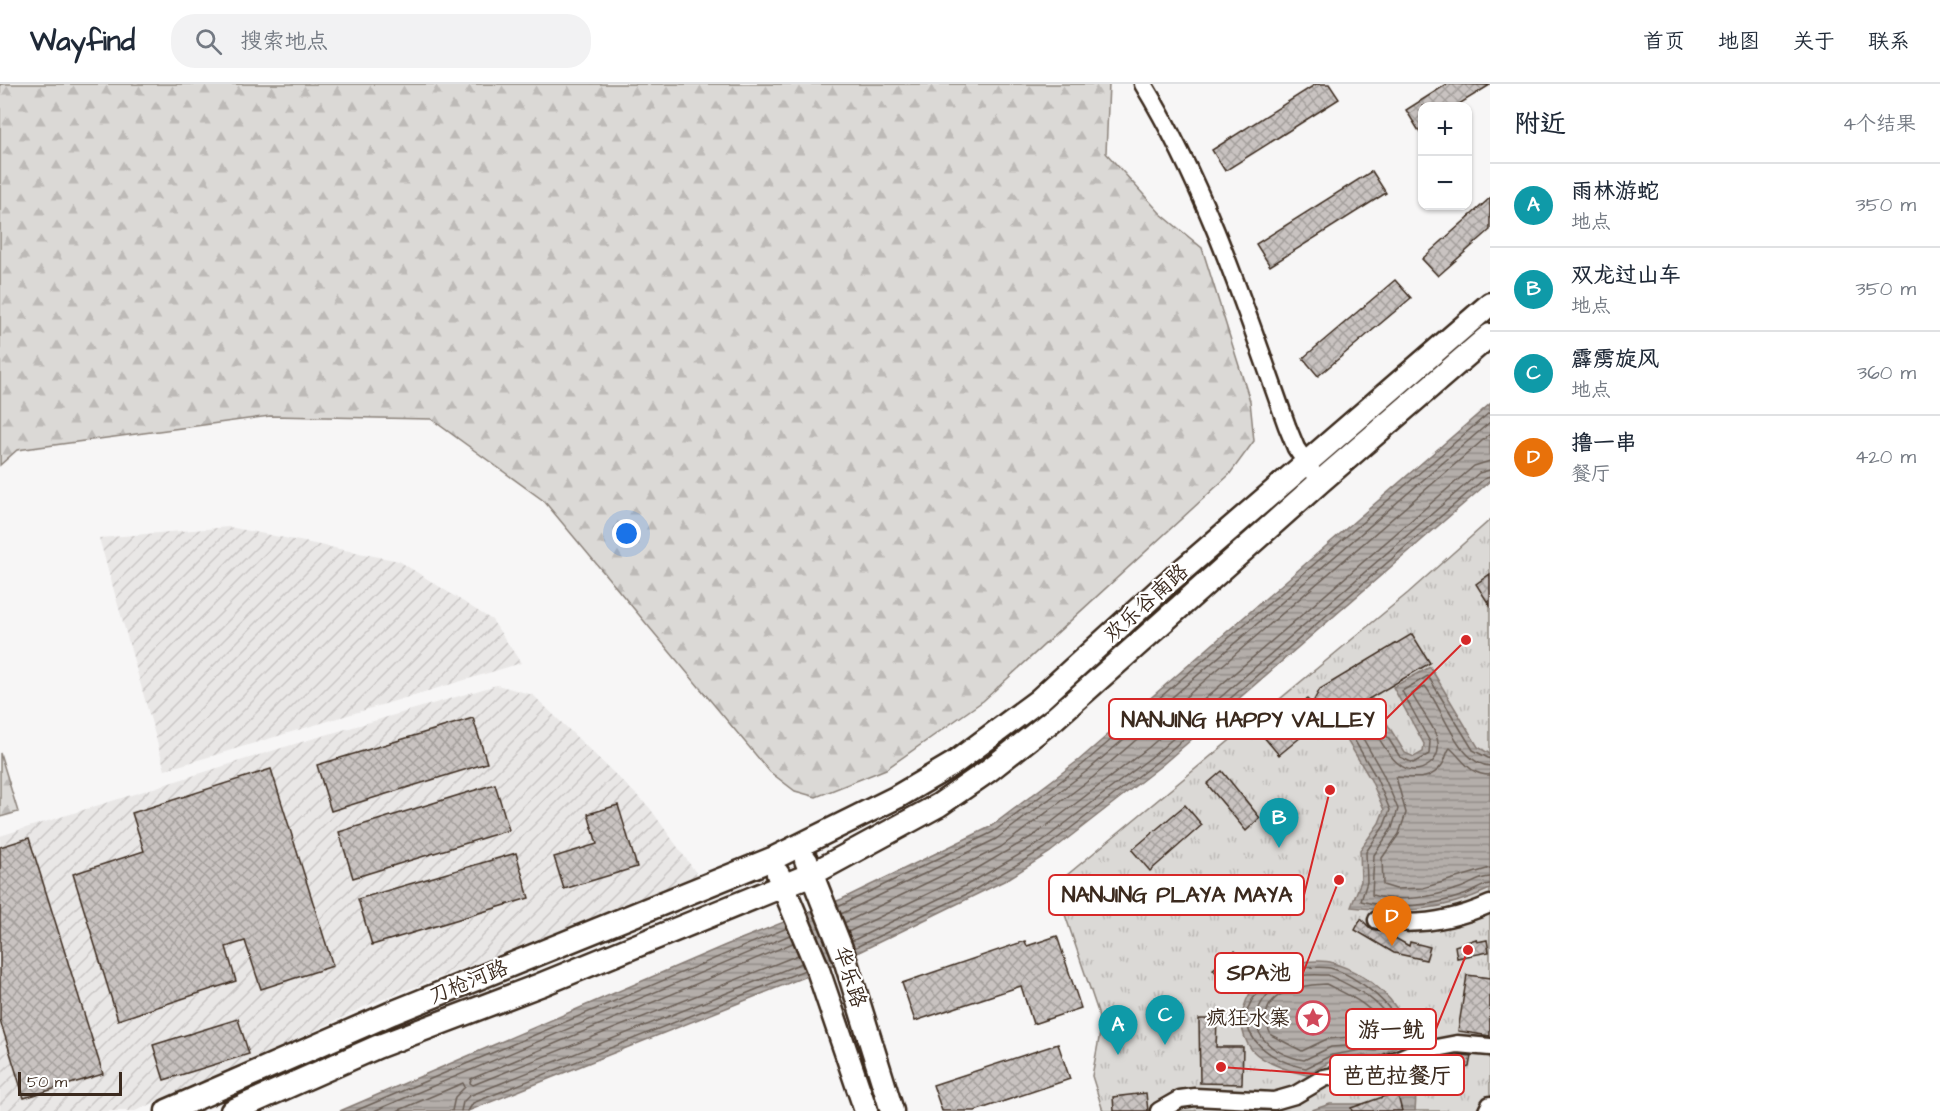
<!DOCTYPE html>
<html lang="zh">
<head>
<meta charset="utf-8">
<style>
  body { margin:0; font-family:"Architects Daughter","LXGW WenKai TC",sans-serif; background:#f2f2f3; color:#1f2937 }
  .controls { position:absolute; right:18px; top:18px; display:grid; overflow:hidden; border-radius:12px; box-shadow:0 2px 4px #0004 }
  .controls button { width:54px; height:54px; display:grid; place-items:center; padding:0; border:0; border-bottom:2px solid #e0e1e3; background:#fff; color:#1f2937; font:30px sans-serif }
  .scale { position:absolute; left:18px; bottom:15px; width:104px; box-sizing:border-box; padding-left:6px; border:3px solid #3b2a1e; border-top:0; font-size:16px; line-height:21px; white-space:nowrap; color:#3b2a1e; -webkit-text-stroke:4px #fff; paint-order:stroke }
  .you { position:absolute; left:627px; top:450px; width:21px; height:21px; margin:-15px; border:4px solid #fff; border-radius:50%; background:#1a73e8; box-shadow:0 0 0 9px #1a73e833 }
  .badge { display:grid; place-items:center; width:39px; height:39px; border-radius:50%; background:#1a73e8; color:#fff; font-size:20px; font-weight:700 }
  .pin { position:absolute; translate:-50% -50px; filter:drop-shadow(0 2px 3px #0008) }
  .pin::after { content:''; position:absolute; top:32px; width:21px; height:18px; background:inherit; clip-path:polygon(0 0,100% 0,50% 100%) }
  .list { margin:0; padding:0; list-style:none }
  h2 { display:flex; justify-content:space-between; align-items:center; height:78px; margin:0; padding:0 24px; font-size:26px }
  h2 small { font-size:20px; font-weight:400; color:#747a83 }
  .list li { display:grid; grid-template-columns:39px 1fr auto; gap:18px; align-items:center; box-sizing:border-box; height:84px; padding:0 24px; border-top:2px solid #e0e1e3 }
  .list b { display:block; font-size:22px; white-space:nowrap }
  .list p { margin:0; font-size:20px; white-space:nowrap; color:#747a83 }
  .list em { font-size:20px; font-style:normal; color:#747a83 }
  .icon { flex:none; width:33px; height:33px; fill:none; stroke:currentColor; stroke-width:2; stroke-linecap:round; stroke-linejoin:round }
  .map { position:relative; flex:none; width:1490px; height:1027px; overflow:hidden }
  header { display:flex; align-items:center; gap:36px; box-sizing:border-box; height:84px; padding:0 30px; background:#fff; border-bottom:2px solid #e0e1e3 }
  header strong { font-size:28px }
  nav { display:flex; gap:33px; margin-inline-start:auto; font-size:21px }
  .search { width:420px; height:54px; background:#f2f2f3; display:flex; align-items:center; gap:15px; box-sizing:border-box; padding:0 21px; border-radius:24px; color:#747a83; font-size:22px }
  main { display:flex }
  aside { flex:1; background:#fff }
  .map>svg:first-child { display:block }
</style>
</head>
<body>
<header>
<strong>Wayfind</strong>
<div class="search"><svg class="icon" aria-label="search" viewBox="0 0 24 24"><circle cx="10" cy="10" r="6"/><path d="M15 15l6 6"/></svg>搜索地点</div>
<nav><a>首页</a><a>地图</a><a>关于</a><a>联系</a></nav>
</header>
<main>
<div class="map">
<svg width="1490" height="1027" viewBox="0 0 1490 1027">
  <defs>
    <pattern id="industrial-furrows" width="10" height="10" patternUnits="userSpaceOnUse" patternTransform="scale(1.5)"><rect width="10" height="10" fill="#e9e7e6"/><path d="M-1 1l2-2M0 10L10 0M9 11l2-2" fill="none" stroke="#c9c6c5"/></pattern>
    <pattern id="forest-firs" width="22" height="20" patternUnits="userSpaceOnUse" patternTransform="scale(1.5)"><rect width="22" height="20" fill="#dbd9d6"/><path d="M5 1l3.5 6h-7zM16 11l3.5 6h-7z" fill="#bdbab7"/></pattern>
    <pattern id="park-tufts" width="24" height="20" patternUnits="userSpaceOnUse" patternTransform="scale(1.5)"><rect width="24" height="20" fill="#dbd9d6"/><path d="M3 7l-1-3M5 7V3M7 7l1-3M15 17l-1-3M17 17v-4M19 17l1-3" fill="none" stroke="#bdbab7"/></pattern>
    <pattern id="water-rules" width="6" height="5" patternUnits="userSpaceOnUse" patternTransform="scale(1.5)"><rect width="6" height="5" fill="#b4aeaa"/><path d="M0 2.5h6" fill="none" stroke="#948e8a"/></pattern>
    <pattern id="building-cross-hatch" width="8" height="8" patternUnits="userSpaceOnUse" patternTransform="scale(1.5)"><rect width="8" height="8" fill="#c9c3c1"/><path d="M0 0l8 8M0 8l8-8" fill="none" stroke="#a49f9c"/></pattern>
  </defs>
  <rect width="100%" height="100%" fill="#f7f6f6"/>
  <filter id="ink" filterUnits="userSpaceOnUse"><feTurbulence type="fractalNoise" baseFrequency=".0167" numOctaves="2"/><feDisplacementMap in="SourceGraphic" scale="12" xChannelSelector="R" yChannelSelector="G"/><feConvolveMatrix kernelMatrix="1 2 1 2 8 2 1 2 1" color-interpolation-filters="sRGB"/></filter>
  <g filter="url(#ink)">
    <g fill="url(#industrial-furrows)">
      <path d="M229,443l170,34 93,59 29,43 -356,107 -66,-232z"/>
      <path d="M497,601l36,10 116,112 50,70 -331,128 -114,55 -119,51h-135v-275l288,-90z"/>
    </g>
    <g fill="url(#forest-firs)" stroke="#8b827a" stroke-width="1.5">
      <path d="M0,0h1109l-3,69 55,61 41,34 48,153 4,40 -25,34 -246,226 -97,68 -70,28 -21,-6 -25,-19 -226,-271 -113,-82 -161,-3 -253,34 -17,15z"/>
      <path d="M0,669l18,59 -18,5z"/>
    </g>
    <path fill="url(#park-tufts)" stroke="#8b827a" stroke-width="1.5" d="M1490,436v591h-387l-11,-35 8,-43 -2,-21 -43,-127 353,-292z"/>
    <g fill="url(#water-rules)" stroke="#847972" stroke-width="1.5">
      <path d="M1490,320v77l-328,284 -113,88 -43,27 -182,89 -356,142h-128l386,-166 116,-46 148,-72 89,-67z"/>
      <path d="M1430,583l48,80 12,7v135c-49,23 -86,24 -139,18l10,-26 -1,-31 19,-27 5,-13 -13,-30 -35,-58 36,-23 33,54 9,4 9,-5 1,-8 -31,-57z"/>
      <path d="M1296,878c11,0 27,-3 37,1 35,11 71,39 75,77l-32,18 -13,-2 -30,4 -26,15c-17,-4 -42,-11 -55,-25 -19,-24 -9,-57 14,-74 8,-6 20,-9 30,-14z"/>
      <path d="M1406,997c12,8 10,16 9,30h-106l21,-7h34l29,-8 7,-12z"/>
    </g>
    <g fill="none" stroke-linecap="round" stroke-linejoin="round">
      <g stroke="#6b5f56" stroke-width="1.5">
        <path d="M1490,675l-17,-9 -45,-74 -26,15 28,51 -1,12 -16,9 -13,-6 -30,-48 -25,15 31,53 14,33 -6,16 -18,26 1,30 -6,19c32,9 72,5 103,-6 9,-3 17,-10 26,-11"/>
        <path d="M1490,682c-32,-2 -47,-58 -65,-80l-13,8c7,15 24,33 26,49 1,8 -2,16 -8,21 -30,23 -49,-24 -62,-44l-12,6 27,48 15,35 -6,19 -18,27 -2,40c27,8 61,2 88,-7 10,-3 19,-11 30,-11"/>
        <path d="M1490,691c-21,0 -27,-16 -40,-27 -4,4 -4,12 -8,17 -13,18 -30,12 -46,12l10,36 -7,21 -17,24 1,27 13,4 27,-1 67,-20"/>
        <path d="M838,823l155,-75 89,-67 408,-353"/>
        <path d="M841,830l155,-75 91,-68 403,-349"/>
        <path d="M844,839l157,-76 91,-69 398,-344"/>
        <path d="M848,848l113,-54 75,-44 112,-86 326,-282 16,-5"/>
        <path d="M852,857l113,-55 76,-44 113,-87 325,-282 11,-3"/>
        <path d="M793,859l-322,136 -1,4 3,2 325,-130"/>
        <path d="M854,864l115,-55 76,-45 113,-87 326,-282 6,-2"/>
        <path d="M1297,884c10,0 24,-2 33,0 25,6 72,41 71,68l-25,15 -14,-1 -30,5 -26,13c-30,-5 -75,-32 -54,-68 10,-17 28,-24 45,-32z"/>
        <path d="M1328,891c22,10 64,29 64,58l-17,11 -44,3 -27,13c-35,-6 -65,-33 -36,-66 7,-8 21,-16 32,-18 9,-2 19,-1 28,-1z"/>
        <path d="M1326,900c18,9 53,23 55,45l-8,6 -46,4 -25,12 -31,-16c-19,-40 25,-50 55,-51z"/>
        <path d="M355,1027l432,-183"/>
        <path d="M374,1027l416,-176"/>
        <path d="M397,1027l66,-28 2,4 -10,10 -3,14"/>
        <path d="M461,1027l2,-9 6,-6 333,-133"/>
        <path d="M468,1027l5,-8 332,-133"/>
      </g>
    </g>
    <g fill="url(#building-cross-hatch)" stroke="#3b2a1e" stroke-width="1.5">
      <path d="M1316,0h13l10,15 -114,72 -13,-21z"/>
      <path d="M1447,0l43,1 -34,21h-34v30l-16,-26z"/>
      <path d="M1372,87l14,22 -116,73 -14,-22z"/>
      <path d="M1490,114v32l-52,46 -16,-17z"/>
      <path d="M1395,196l16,18 -93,78 -15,-18z"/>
      <path d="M1490,490v32l-14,-22z"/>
      <path d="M1412,550l18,29 -97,57 -4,-6 -50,41 -16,-19 44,-37 5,5 8,-15z"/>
      <path d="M473,634l14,45 -156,48 -14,-46z"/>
      <path d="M271,685l62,197 -72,23 -16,-48 -19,6 10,34 -118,39 -45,-146 71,-23 -12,-38z"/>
      <path d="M1222,687l38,47 -14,13 -39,-47z"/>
      <path d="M495,700l14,46 -156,48 -14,-46z"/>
      <path d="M618,721l19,62 -73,22 -10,-32 43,-13 -9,-30z"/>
      <path d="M1185,721l17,20 -52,46 -18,-21z"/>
      <path d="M29,754l74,236 -79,24 -24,-78v-173z"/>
      <path d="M516,769l13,45 -157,47 -14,-46z"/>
      <path d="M1361,835l10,10 12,2 26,15 1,-4 20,5 -4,13 -32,-7 -39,-23z"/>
      <path d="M1057,852l24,72 -48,16 -12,-38 -106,35 -13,-38 123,-42 2,5z"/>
      <path d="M1476,855l1,3 10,-2 2,12 -32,6 -2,-12z"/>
      <path d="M1235,867l9,12 -22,17 -9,-11z"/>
      <path d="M1467,891l23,3v58l-32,-5z"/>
      <path d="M238,935l11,35 -85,26 -11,-35z"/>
      <path d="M1199,935h18l-1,28h27l-1,37 -42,-1z"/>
      <path d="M1058,960l12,35 -95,32h-33l-9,-26z"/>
      <path d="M1461,971l10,1 -2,11 -13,4 -8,9 -9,3 -6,-6 -3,-6 4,-12z"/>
      <path d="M1397,1008l5,19h-50l-1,-3z"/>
      <path d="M1146,1009l2,18h-34l-1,-14z"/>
    </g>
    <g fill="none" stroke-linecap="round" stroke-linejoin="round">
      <g stroke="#3b2a1e" stroke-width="21">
        <g id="street">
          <path d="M1143,0c65,107 102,224 144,342l9,22 16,23"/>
          <path d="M1377,836c39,7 77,0 113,-16"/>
          <path d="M1159,1027l21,-12 15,-2 79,4 21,-6 29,-17 58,-12 33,-14 42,-8 33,3"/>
          <path d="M1487,1027l3,-6"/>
        </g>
      </g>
      <g stroke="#3b2a1e" stroke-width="27">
        <g id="secondary">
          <path d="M806,776l38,96 48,155"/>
          <path d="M778,790l39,93 49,144"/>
          <path d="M167,1027l225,-98 380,-154 125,-62 56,-33 86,-64 125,-114 326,-282"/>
          <path d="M232,1027l145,-64 163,-62 272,-111 127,-69 49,-34 66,-52 267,-238 169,-146"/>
        </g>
      </g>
      <use href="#street" stroke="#fff" stroke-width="16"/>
      <use href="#secondary" stroke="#fff" stroke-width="22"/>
    </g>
  </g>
  <defs>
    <g id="sight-ring" transform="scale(1.725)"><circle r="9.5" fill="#fff" stroke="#d1495b" stroke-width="1.5"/><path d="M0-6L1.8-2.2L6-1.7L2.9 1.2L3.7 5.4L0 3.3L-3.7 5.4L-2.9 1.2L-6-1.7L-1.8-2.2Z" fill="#d1495b"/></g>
  </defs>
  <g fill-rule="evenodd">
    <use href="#sight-ring" x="1313" y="934"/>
  </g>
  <g text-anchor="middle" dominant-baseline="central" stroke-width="4.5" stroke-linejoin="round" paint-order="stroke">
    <g font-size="21" fill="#3b2a1e" stroke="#fff">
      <text transform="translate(1146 519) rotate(-42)">欢乐谷南路</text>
      <text transform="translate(850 893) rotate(72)">华乐路</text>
      <text transform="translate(468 898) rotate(-22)">刀枪河路</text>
    </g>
    <g font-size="21" fill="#3b2a1e" stroke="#fff" text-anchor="end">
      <text x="1290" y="934">疯狂水寨</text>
    </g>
  </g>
  <path fill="none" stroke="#d62828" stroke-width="2" d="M1466 556L1386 635M1330 706L1304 811M1339 796L1303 889M1468 866L1436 945M1221 983L1330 991"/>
  <g fill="#d62828" stroke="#fff" stroke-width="2">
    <circle cx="1466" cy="556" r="6"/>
    <circle cx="1330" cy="706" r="6"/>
    <circle cx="1339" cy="796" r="6"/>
    <circle cx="1468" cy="866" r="6"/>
    <circle cx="1221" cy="983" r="6"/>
  </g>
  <g fill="#fff" stroke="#d62828" stroke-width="2">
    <rect x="1109" y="615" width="277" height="40" rx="6"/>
    <rect x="1049" y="791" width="255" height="40" rx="6"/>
    <rect x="1215" y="869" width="88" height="40" rx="6"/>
    <rect x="1346" y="925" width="90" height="40" rx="6"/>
    <rect x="1330" y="971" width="134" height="40" rx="6"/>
  </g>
  <g font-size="22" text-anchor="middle" font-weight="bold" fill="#3b2a1e">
    <text x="1248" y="643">NANJING HAPPY VALLEY</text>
    <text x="1177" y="818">NANJING PLAYA MAYA</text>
    <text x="1259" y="896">SPA池</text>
    <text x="1391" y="953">游一鱿</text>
    <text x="1397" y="999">芭芭拉餐厅</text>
  </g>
</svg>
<div class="controls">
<button>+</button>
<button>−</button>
</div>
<div class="scale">50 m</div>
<div class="you"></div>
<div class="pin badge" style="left:1118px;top:971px;background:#0f9aa8">A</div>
<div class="pin badge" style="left:1279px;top:764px;background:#0f9aa8">B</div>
<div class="pin badge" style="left:1165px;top:961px;background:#0f9aa8">C</div>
<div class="pin badge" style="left:1392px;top:862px;background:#e8710a">D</div>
</div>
<aside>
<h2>附近<small>4个结果</small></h2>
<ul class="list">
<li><span class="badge" style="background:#0f9aa8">A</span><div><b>雨林游蛇</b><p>地点</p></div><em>350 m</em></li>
<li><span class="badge" style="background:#0f9aa8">B</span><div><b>双龙过山车</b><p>地点</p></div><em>350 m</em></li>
<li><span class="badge" style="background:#0f9aa8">C</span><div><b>霹雳旋风</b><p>地点</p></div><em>360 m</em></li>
<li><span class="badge" style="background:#e8710a">D</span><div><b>撸一串</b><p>餐厅</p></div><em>420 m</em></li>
</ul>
</aside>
</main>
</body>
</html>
